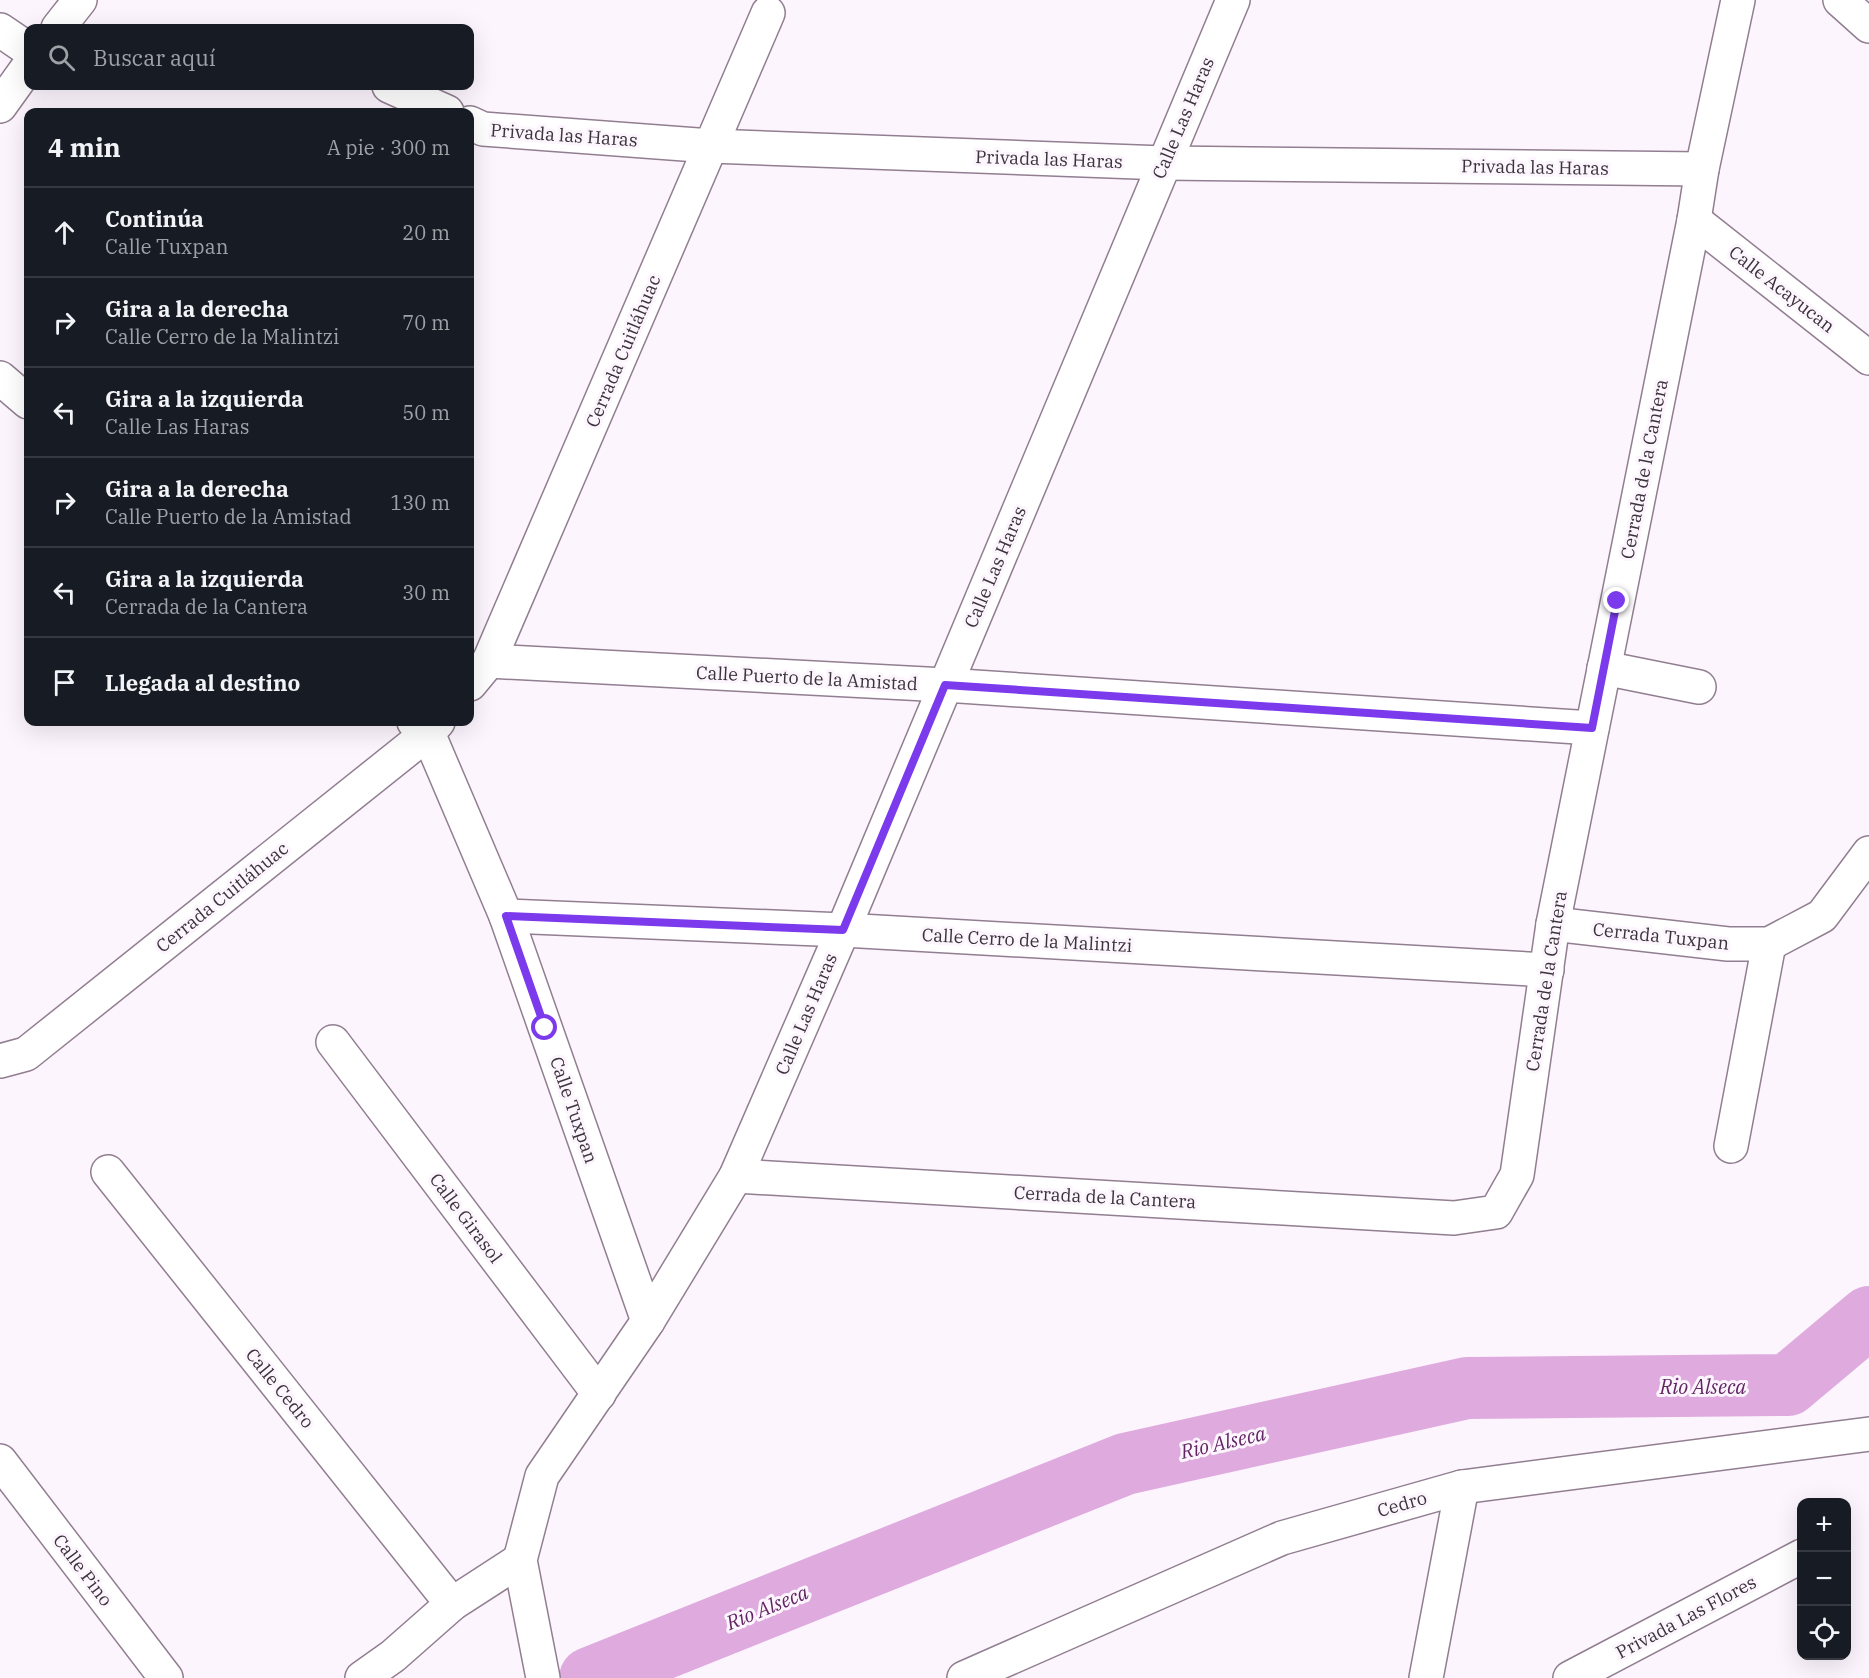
<!DOCTYPE html>
<html lang="es">
<head>
<meta charset="utf-8">
<style>
  body { margin:0; font-family:"IBM Plex Serif",serif; background:#20242c; color:#f1f3f6 }
  .controls { position:absolute; right:18px; bottom:18px; display:grid; overflow:hidden; border-radius:12px; box-shadow:0 6px 24px #0002 }
  .controls button { width:54px; height:54px; display:grid; place-items:center; padding:0; border:0; border-bottom:2px solid #363941; background:#171b24; color:#f1f3f6; font:30px sans-serif }
  .stop { position:absolute; width:18px; height:18px; margin:-14px; border:4px solid #7c3aed; border-radius:50%; background:#fff }
  .stop.end { background:#7c3aed; border-color:#fff; box-shadow:0 2px 6px #0008 }
  .list { margin:0; padding:0; list-style:none }
  h2 { display:flex; justify-content:space-between; align-items:center; height:78px; margin:0; padding:0 24px; font-size:26px }
  h2 small { font-size:20px; font-weight:400; color:#9ea1a6 }
  .list li { display:grid; grid-template-columns:39px 1fr auto; gap:18px; align-items:center; box-sizing:border-box; height:90px; padding:0 24px; border-top:2px solid #363941 }
  .list b { display:block; font-size:22px; white-space:nowrap }
  .list p { margin:0; font-size:20px; white-space:nowrap; color:#9ea1a6 }
  .list em { font-size:20px; font-style:normal; color:#9ea1a6 }
  .icon { flex:none; width:33px; height:33px; fill:none; stroke:currentColor; stroke-width:2; stroke-linecap:round; stroke-linejoin:round }
  .map { position:relative; flex:none; width:1869px; height:1678px; overflow:hidden }
  .search { position:absolute; background:#171b24; box-shadow:0 6px 24px #0002; left:24px; top:24px; width:450px; height:66px; display:flex; align-items:center; gap:15px; box-sizing:border-box; padding:0 21px; border-radius:12px; color:#9ea1a6; font-size:22px }
  .panel { position:absolute; background:#171b24; box-shadow:0 6px 24px #0002; left:24px; top:108px; width:450px; height:618px; border-radius:12px }
  .map>svg:first-child { display:block }
</style>
</head>
<body>
<div class="map">
<svg width="1869" height="1678" viewBox="0 0 1869 1678">
  <rect width="100%" height="100%" fill="#fdf5fd"/>
  <g fill="none" stroke-linecap="round" stroke-linejoin="round">
    <path stroke="#dfabdf" stroke-width="62" d="M590,1678l535,-214 342,-76 321,-3 81,-68"/>
    <g stroke="#917e91" stroke-width="36">
      <g id="minor">
        <path d="M1840,0l29,26"/>
        <path d="M58,28l22,-28"/>
        <path d="M0,30l28,19"/>
        <path d="M389,86l58,26"/>
        <path d="M0,106l28,-39"/>
        <path d="M470,123l13,6 228,17 453,17 538,6"/>
        <path d="M1694,220l175,138"/>
        <path d="M0,378l28,24"/>
        <path d="M489,661l456,24 647,43"/>
        <path d="M1604,668l95,19"/>
        <path d="M470,684l19,-23 279,-648"/>
        <path d="M414,722l14,11 78,183 142,405"/>
        <path d="M506,916l337,14 704,40"/>
        <path d="M1553,924l175,20h41l53,-28 47,-63"/>
        <path d="M333,1042l266,352"/>
        <path d="M0,1061l26,-7 402,-321 10,-11"/>
        <path d="M1731,1146l38,-202"/>
        <path d="M108,1172l344,432"/>
        <path d="M736,1176l718,42 42,-6 21,-37 36,-251 141,-704 8,-51 36,-169"/>
        <path d="M0,1461l166,217"/>
        <path d="M362,1678l31,-22 59,-52 68,-44"/>
        <path d="M543,1678l-23,-118 22,-84 106,-155 88,-145 107,-246 390,-930"/>
        <path d="M964,1678l318,-140 180,-51 407,-53"/>
        <path d="M1426,1678l36,-191"/>
        <path d="M1570,1678l232,-122"/>
      </g>
    </g>
    <use href="#minor" stroke="#fff" stroke-width="33"/>
  </g>
  <g fill="none" stroke-linecap="round" stroke-linejoin="round">
    <path stroke="#7c3aed" stroke-width="8" d="M545,1028l-39,-112 337,14 102,-245 647,43 25,-127"/>
  </g>
  <g text-anchor="middle" dominant-baseline="central" stroke-width="6" stroke-linejoin="round" paint-order="stroke">
    <g font-size="18" fill="#3b333b" stroke="#fdf5fd">
      <text transform="translate(1183 118) rotate(-67)">Calle Las Haras</text>
      <text transform="translate(564 135) rotate(4)">Privada las Haras</text>
      <text transform="translate(1049 159) rotate(2)">Privada las Haras</text>
      <text transform="translate(1535 167) rotate(1)">Privada las Haras</text>
      <text transform="translate(1782 289) rotate(38)">Calle Acayucan</text>
      <text transform="translate(623 351) rotate(-67)">Cerrada Cuitláhuac</text>
      <text transform="translate(1644 469) rotate(-79)">Cerrada de la Cantera</text>
      <text transform="translate(995 567) rotate(-67)">Calle Las Haras</text>
      <text transform="translate(807 678) rotate(3)">Calle Puerto de la Amistad</text>
      <text transform="translate(222 897) rotate(-39)">Cerrada Cuitláhuac</text>
      <text transform="translate(1661 936) rotate(6)">Cerrada Tuxpan</text>
      <text transform="translate(1027 940) rotate(3)">Calle Cerro de la Malintzi</text>
      <text transform="translate(1546 981) rotate(-81)">Cerrada de la Cantera</text>
      <text transform="translate(806 1014) rotate(-67)">Calle Las Haras</text>
      <text transform="translate(574 1110) rotate(71)">Calle Tuxpan</text>
      <text transform="translate(1105 1197) rotate(3)">Cerrada de la Cantera</text>
      <text transform="translate(466 1218) rotate(53)">Calle Girasol</text>
      <text transform="translate(280 1388) rotate(51)">Calle Cedro</text>
      <text transform="translate(1402 1504) rotate(-16)">Cedro</text>
      <text transform="translate(83 1570) rotate(53)">Calle Pino</text>
      <text transform="translate(1686 1617) rotate(-28)">Privada Las Flores</text>
    </g>
    <g font-size="20" font-style="italic" fill="#612563" stroke="#fdf5fd">
      <text x="1703" y="1386">Rio Alseca</text>
      <text transform="translate(1223 1442) rotate(-13)">Rio Alseca</text>
      <text transform="translate(767 1607) rotate(-22)">Rio Alseca</text>
    </g>
  </g>
</svg>
<div class="controls">
<button>+</button>
<button>−</button>
<button><svg class="icon" aria-label="locate" viewBox="0 0 24 24"><circle cx="12" cy="12" r="6"/><path d="M12 2v4M12 18v4M2 12h4M18 12h4"/></svg></button>
</div>
<div class="stop" style="left:545px;top:1028px"></div>
<div class="stop end" style="left:1617px;top:601px"></div>
<div class="search"><svg class="icon" aria-label="search" viewBox="0 0 24 24"><circle cx="10" cy="10" r="6"/><path d="M15 15l6 6"/></svg>Buscar aquí</div>
<section class="panel">
<h2>4 min<small>A pie · 300 m</small></h2>
<ul class="list">
<li><svg class="icon" aria-label="ahead" viewBox="0 0 24 24"><path d="M12 20V5M6 11l6-6 6 6"/></svg><div><b>Continúa</b><p>Calle Tuxpan</p></div><em>20 m</em></li>
<li><svg class="icon" aria-label="right" viewBox="0 0 24 24"><path d="M7 20v-9h11M14 6l5 5-5 5"/></svg><div><b>Gira a la derecha</b><p>Calle Cerro de la Malintzi</p></div><em>70 m</em></li>
<li><svg class="icon" aria-label="left" viewBox="0 0 24 24"><path d="M17 20v-9H6M10 6l-5 5 5 5"/></svg><div><b>Gira a la izquierda</b><p>Calle Las Haras</p></div><em>50 m</em></li>
<li><svg class="icon" aria-label="right" viewBox="0 0 24 24"><path d="M7 20v-9h11M14 6l5 5-5 5"/></svg><div><b>Gira a la derecha</b><p>Calle Puerto de la Amistad</p></div><em>130 m</em></li>
<li><svg class="icon" aria-label="left" viewBox="0 0 24 24"><path d="M17 20v-9H6M10 6l-5 5 5 5"/></svg><div><b>Gira a la izquierda</b><p>Cerrada de la Cantera</p></div><em>30 m</em></li>
<li><svg class="icon" aria-label="arrive" viewBox="0 0 24 24"><path d="M6 21V4h12l-3 4 3 4H6"/></svg><div><b>Llegada al destino</b></div></li>
</ul>
</section>
</div>
</body>
</html>
